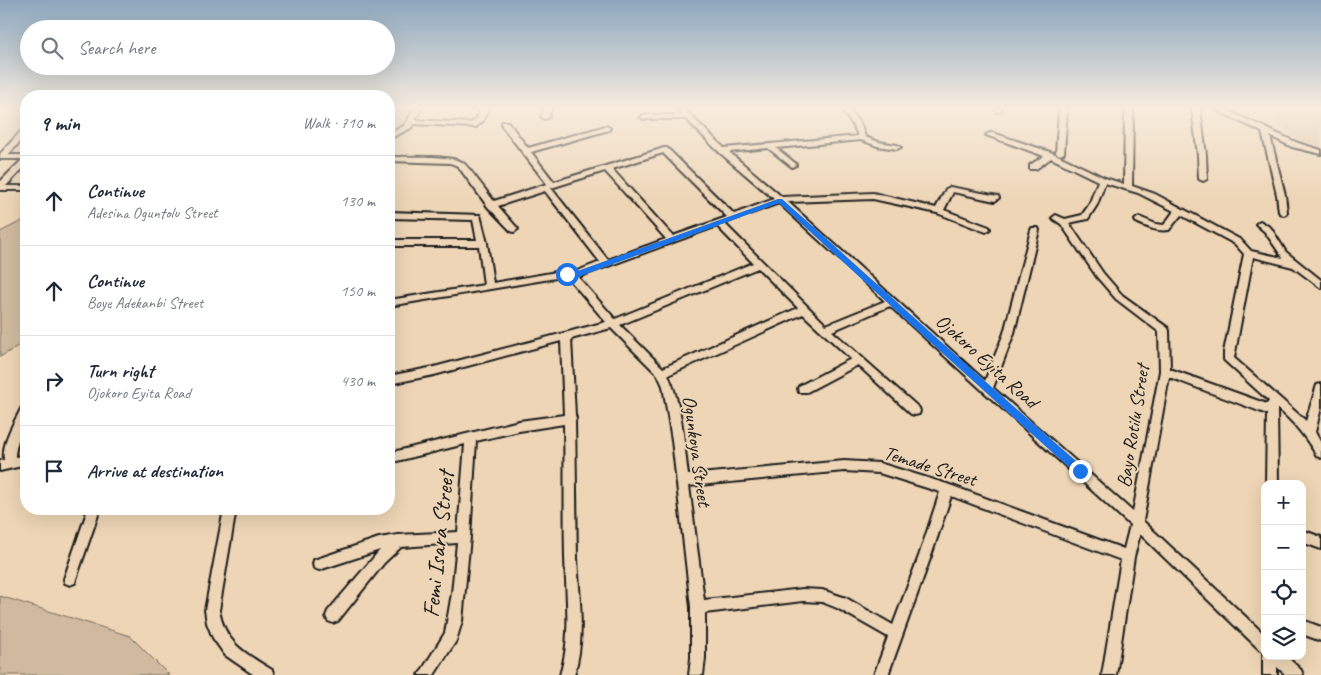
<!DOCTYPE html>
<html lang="en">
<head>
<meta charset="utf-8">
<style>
  body { margin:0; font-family:Caveat,sans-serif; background:#f2f2f3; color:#1f2937 }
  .controls { position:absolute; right:15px; bottom:15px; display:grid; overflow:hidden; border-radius:10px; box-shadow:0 5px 20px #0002 }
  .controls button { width:45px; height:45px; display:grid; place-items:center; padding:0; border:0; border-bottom:1px solid #e0e1e3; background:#fff; color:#1f2937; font:25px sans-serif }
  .stop { position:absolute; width:15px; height:15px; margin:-11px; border:4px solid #1a73e8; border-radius:50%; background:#fff }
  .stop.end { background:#1a73e8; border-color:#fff; box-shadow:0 1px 5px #0008 }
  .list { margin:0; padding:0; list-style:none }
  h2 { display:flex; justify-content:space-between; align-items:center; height:65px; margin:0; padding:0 20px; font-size:21px }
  h2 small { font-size:16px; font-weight:400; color:#747a83 }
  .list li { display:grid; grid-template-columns:32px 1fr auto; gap:15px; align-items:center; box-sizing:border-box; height:90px; padding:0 20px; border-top:1px solid #e0e1e3 }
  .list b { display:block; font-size:19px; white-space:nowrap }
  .list p { margin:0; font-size:16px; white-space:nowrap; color:#747a83 }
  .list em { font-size:16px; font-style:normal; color:#747a83 }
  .icon { flex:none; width:28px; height:28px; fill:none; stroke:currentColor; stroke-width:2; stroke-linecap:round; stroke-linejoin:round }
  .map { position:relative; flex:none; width:1321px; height:675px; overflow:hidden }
  .search { position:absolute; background:#fff; box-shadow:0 5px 20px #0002; left:20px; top:20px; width:375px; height:55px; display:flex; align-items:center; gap:12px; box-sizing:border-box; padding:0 18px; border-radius:28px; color:#747a83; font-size:19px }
  .panel { position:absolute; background:#fff; box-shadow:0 5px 20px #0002; left:20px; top:90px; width:375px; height:425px; border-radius:20px }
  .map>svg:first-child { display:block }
</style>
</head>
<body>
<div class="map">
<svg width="1321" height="675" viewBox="0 0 1321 675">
  <rect width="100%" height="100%" fill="#edd5b5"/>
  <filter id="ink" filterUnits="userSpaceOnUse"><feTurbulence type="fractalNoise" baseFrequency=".02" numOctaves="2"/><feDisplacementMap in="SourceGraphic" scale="10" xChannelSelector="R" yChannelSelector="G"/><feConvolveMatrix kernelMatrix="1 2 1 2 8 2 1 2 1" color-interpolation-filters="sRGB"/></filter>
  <g filter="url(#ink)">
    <path fill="#ddc7aa" d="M1266,109h55v39l-23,-5z"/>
    <g fill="#cfba9f" stroke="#766b5e">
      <path d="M26,219v122l-26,16v-125z"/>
      <path d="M0,596l130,40 39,39h-169z"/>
    </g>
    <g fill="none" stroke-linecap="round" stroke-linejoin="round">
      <g stroke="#1c1c1c" stroke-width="4">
        <g id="minor">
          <path d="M414,109h7l-6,11 56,3 6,-5 4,-9h7l-5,12 -7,6 -63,-3 -2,4 -22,11v-5l16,-9z"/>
          <path d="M544,109h7l-2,8 -4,2 -4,-2z"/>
          <path d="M677,109h7l40,39 134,-12 -5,-11 -12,-16h7l13,16 4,12 14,5 18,3 4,2 -4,2 -20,-3 -16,-6 -85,8 19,15 1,2 -4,2 -24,-19 -39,4 53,45 91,-4 63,15 10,-19 4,-2 48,9 1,2 -4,3 -42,-9 -9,18 45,17 1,2 -4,3 -49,-19 -64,-14 -85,3 197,179 19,-48 27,-103 1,-2h6l1,2 -25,103 -21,55 140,124 27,-141 -1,-39 -43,-33 -19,-22 -36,-53 -9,-6 4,-3 9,4 17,-4 7,-10 9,-24 -47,-23 -15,11h-6v-4l14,-9 -58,-21 4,-2h3l60,20 52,25 19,6 1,-75h8l-1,77 23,8 86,46 10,11 32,7 -18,-26 -9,-8 4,-3 11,7 15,24 35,28v8l-28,-21 -40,-10 -19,101 72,63 10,-33 1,-3 4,-1v24l-6,24 6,11v15l-4,-2c-12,-20 -22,-33 -40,-48l1,76h-12l1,-70 -98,-37 -26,144 122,114v17l-5,-2 -120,-116 -6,23 -18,118h-14l19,-115 -170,-64 -20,60 -43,119h-14l14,-38 -51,-29 -15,-6 -19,-1 -98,12v45l-2,17h-14l2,-17v-51l-19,-167 -9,-54 -5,-11 -47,-47 -40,11 4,76 1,3 -1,3c1,45 1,91 2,137 2,39 9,79 -3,117h-14c12,-38 6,-78 5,-118 -1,-44 0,-89 -1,-133l-45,7 -43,10 -6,96 -8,84 -6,20 -22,34h-15l26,-42 7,-40 5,-50 -56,4 -17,16 -46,58 -5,2 -5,-2 -2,-5 2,-5 52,-61 -61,20 -5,-2 -1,-4 1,-4 65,-22 19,-3 60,-3 7,-88 -76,19v-10l130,-32 45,-6 -3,-74 -127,34 -45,9v-8l45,-9 172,-45 -37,-43 -7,-2 -173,29v-6l95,-15 -5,-39h-90v-6h88l-4,-20 -84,-2v-6l91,3 7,28 6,40 69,-12 10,2 28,-11 -55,-71 -47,15 20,23 -4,3 -3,-1 -23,-24 -30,-41 -8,-3 -61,-2v-4c16,0 60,-2 73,5 5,2 26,32 32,39l53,-17 -45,-58v-4h6l20,26 78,-22 4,2 -1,2 -78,22 23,30 110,-34h3l67,66 40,-15 -55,-47 -33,-33h-42l-4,-2 4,-2h38zM663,153l64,64 -54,19 -61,-67zM605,171l61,68 -58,21 -57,-72zM1105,183l33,10 36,18 -10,14 -8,-1 -17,-7 -4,3 1,2c11,5 21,10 33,8l12,-15 54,29 9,10 -20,98v8l45,41 -2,3 -97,-35 -1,-38 -1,-3 -46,-33 -19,-22 -34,-50 19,-4 9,-14zM779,203l106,98 -59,24 -102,-102zM717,226l36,37 -138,56 -37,-42zM758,268l40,40 -135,60 -43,-43zM890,306l240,219 -6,24 -177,-65 -68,-21 -35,-2 -156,14c-4,-31 -6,-71 -20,-100l135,-61 48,45 -52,27 -1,3 1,3h8l51,-27 53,49 4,1 4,-1 1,-3 -1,-3 -87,-77zM844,471l35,2 61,19 -21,64 -26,69 -47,-27 -24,-8 -19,-1 -99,11 -15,-114z"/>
          <path d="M994,109h8v1l-4,2z"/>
          <path d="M1059,109h8l-3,44 -4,2 -4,-2z"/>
          <path d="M1192,109h8l6,46 1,24 -4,2 -4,-2 -1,-24z"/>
          <path d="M1214,109h10l74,34 23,7v4l-29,-7 -22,-11 15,59 2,17 -1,2 -3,1 -4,-3 -2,-17 -15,-63z"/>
          <path d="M23,129h3v6l-18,20h18v10l-20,21h20v4h-26v-8l23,-23h-23v-5z"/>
          <path d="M26,406c1,20 -10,31 -11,51l11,-2v10l-26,6v-10l4,-1c-2,-19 10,-37 18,-53z"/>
          <path d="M88,509h12l-24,70 -1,4 -5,2 -5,-2 -1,-4z"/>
          <path d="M224,509h12l-17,101c6,34 26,43 53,60l2,5h-20l-29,-20 -12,-17 -6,-15 -2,-13z"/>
          <path d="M1302,530l19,7v12l-19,-7z"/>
          <path d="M1302,620l19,7v14l-19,-7z"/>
          <path d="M1265,652v4h21l15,14 2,5h-17l-9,-8v8h-14v-19z"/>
        </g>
      </g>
      <use href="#minor" fill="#edd5b5" fill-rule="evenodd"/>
    </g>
  </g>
  <linearGradient id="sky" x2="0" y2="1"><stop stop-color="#8ca7be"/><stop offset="0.53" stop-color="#f7ecde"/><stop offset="1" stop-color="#f7ecde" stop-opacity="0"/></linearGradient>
  <rect width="1321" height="204" fill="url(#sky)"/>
  <path fill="#1a73e8" d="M778,199h4c101,90 200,181 302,269v6h-7c-101,-89 -199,-180 -298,-271l-204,75h-6l-6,-4 4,-2 5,1z"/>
  <g text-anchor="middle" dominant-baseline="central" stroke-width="4" stroke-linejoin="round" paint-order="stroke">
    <g font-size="20" fill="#1c1c1c" stroke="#edd5b5">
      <text transform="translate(987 361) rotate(42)">Ojokoro Eyita Road</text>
      <text transform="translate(1133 426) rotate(-81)">Bayo Rotilu Street</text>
      <text transform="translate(697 451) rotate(82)">Ogunkoya Street</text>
      <text transform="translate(930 466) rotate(17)">Temade Street</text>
    </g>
    <g font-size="24" fill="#1c1c1c" stroke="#edd5b5">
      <text transform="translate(438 544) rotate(-84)">Femi Isara Street</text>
    </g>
  </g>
</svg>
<div class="controls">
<button>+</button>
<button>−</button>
<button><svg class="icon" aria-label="locate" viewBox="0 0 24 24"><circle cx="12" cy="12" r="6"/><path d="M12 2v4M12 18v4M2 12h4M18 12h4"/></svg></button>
<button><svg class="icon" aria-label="layers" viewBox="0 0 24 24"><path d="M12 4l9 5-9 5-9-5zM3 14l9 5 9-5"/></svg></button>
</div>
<div class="stop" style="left:567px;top:274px"></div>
<div class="stop end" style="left:1080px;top:471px"></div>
<div class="search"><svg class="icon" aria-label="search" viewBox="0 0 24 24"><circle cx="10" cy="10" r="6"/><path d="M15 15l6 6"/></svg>Search here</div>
<section class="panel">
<h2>9 min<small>Walk · 710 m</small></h2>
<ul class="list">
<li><svg class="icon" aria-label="ahead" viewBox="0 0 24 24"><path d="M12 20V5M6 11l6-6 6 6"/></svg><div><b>Continue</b><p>Adesina Oguntolu Street</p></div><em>130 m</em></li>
<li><svg class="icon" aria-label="ahead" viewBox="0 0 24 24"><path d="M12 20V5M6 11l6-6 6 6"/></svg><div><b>Continue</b><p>Boye Adekanbi Street</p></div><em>150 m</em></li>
<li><svg class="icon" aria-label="right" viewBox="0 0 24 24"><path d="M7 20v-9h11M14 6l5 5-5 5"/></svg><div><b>Turn right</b><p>Ojokoro Eyita Road</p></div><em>430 m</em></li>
<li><svg class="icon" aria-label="arrive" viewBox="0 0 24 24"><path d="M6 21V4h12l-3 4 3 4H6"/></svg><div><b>Arrive at destination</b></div></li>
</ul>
</section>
</div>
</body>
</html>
